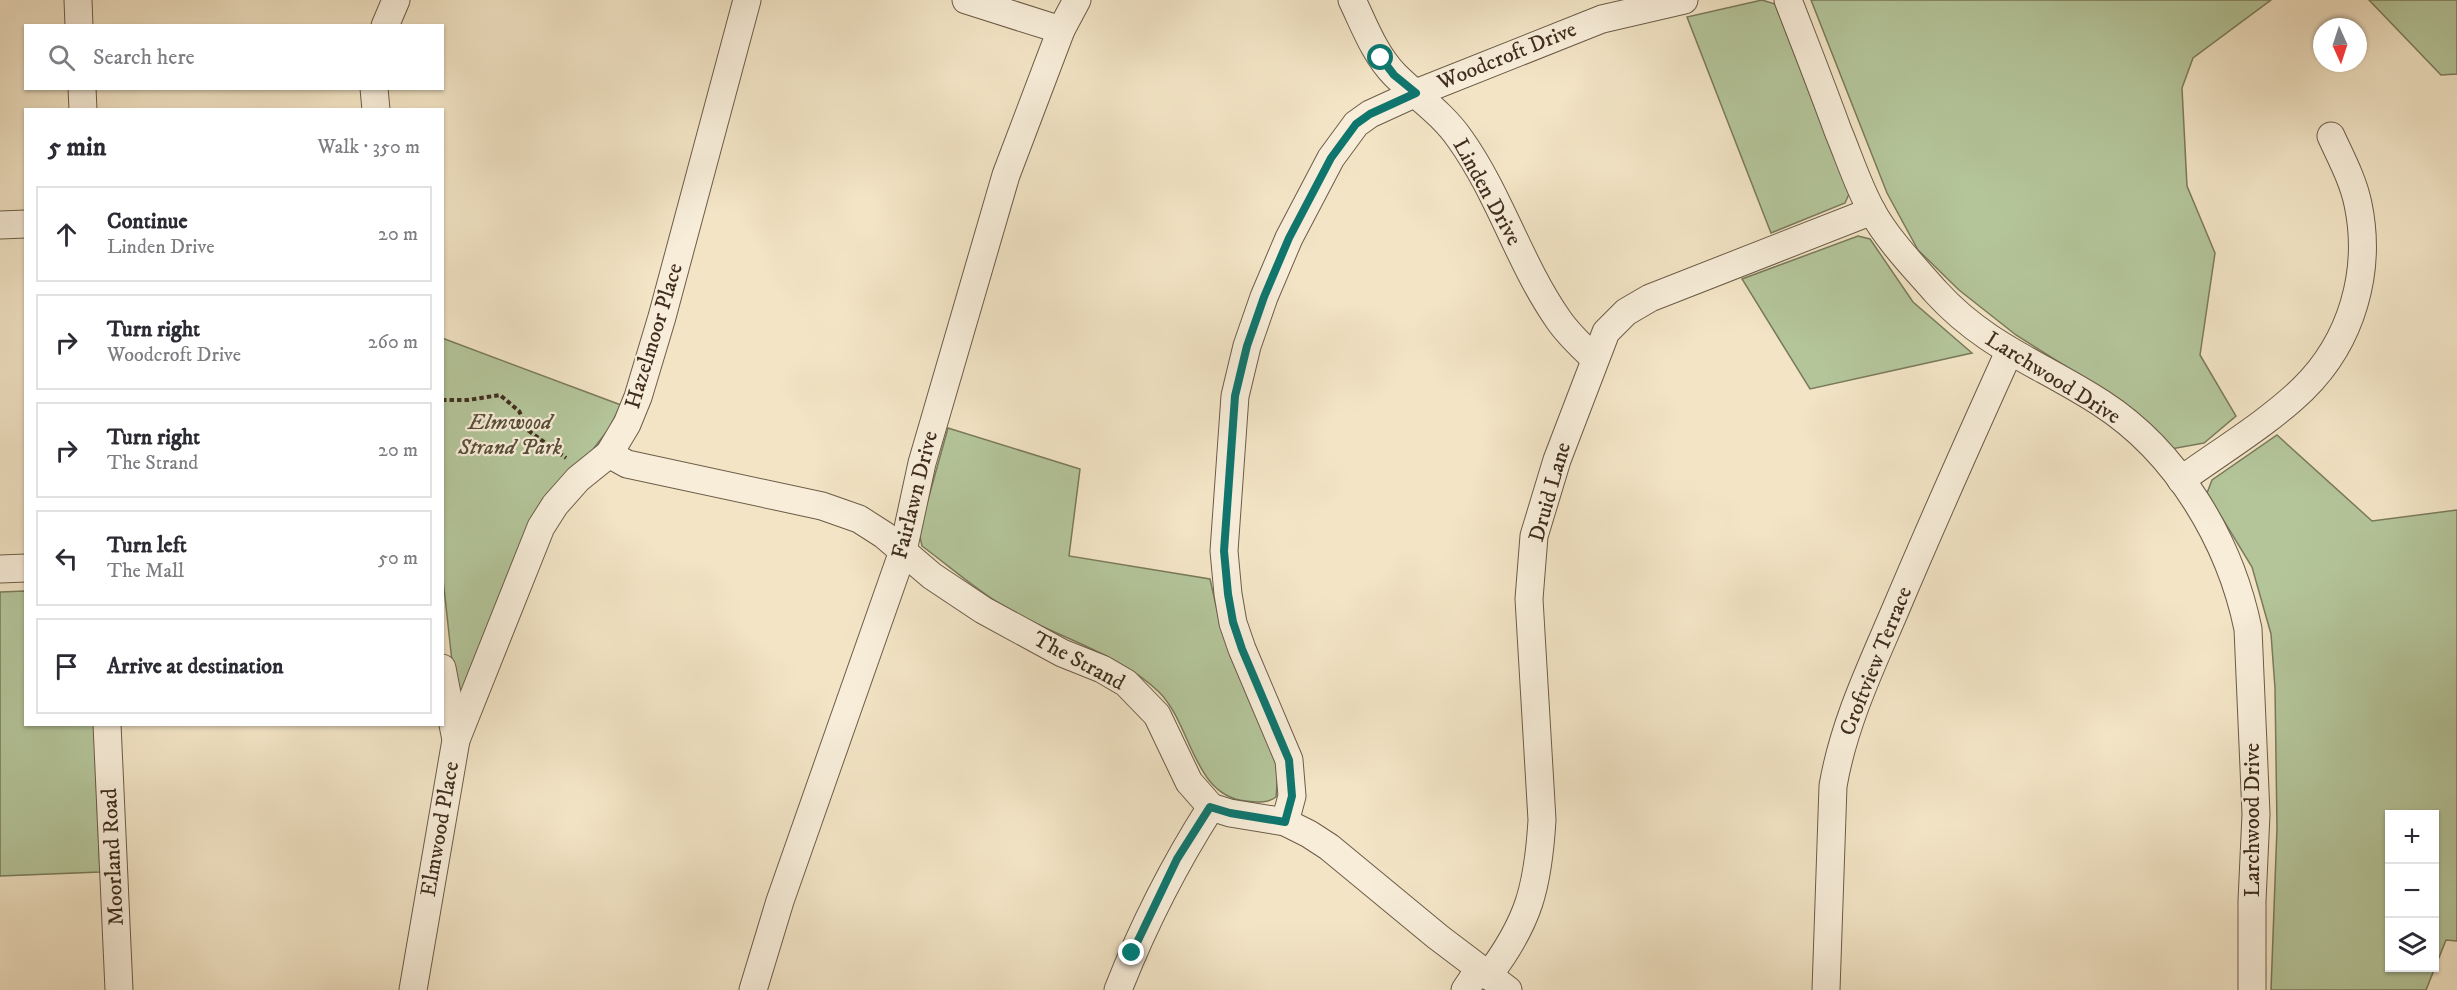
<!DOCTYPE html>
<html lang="en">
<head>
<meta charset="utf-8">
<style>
  body { margin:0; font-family:"IM FELL DW Pica",serif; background:#f7f7f7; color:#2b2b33 }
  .controls { position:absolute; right:18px; bottom:18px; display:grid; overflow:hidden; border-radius:0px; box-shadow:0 2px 4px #0004 }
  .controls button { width:54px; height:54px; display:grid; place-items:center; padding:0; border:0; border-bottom:2px solid #e1e1e2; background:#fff; color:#2b2b33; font:30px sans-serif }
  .compass { position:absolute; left:2313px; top:18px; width:54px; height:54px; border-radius:50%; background:#fff; box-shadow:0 2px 4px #0004; rotate:177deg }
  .stop { position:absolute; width:18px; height:18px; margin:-14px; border:4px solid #0f766e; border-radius:50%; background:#fff }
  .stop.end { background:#0f766e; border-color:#fff; box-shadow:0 2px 6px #0008 }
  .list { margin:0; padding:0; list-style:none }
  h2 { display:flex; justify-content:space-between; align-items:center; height:78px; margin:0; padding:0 24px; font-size:26px }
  h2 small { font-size:20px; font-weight:400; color:#7c7c81 }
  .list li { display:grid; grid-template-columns:39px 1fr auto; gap:18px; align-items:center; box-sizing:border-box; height:96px; margin:0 12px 12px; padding:0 12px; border:2px solid #e1e1e2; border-radius:0px }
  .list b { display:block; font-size:22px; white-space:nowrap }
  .list p { margin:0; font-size:20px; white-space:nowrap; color:#7c7c81 }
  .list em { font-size:20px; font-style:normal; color:#7c7c81 }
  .icon { flex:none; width:33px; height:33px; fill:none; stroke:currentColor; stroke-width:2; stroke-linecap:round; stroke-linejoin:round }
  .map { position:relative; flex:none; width:2457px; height:990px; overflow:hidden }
  .search { position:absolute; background:#fff; box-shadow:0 2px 4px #0004; left:24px; top:24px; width:420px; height:66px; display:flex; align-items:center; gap:15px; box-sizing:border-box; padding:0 21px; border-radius:0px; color:#7c7c81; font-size:22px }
  .panel { position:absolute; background:#fff; box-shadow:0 2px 4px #0004; left:24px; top:108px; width:420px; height:618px; border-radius:0px }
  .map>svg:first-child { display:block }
</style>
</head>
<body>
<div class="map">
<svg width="2457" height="990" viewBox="0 0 2457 990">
  <rect width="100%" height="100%" fill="#f2e4c5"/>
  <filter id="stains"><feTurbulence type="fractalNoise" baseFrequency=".00333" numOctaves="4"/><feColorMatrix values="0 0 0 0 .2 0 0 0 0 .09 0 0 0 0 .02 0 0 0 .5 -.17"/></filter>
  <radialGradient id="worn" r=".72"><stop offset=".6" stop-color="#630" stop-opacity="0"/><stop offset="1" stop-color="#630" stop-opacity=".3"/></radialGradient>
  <g fill="#b4c59a" stroke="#7a7a5c" stroke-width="1.5" fill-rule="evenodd">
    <path d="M1762,0l13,4 74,190 -4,9 -74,30 -84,-216z"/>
    <path d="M1811,0h460l-78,58 -11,30 5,98 28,67 -15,102 36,61 -32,27 -33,6 -53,-50 -102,-64 -57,-45 -41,-40 -31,-57z"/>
    <path d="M2369,0h88v74l-16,1z"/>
    <path d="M1858,236l12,3 43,63 59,51 -162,36 -68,-110z"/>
    <path d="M442,338l179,67 -13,25 -17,22 -128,248 -7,-2 -14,-128z"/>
    <path d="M948,428l132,41 -11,87 141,23 12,53 51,119 5,21 -2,25c-10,7 -18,5 -30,4 -53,-5 -54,-76 -87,-109 -43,-41 -105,-55 -156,-86 -28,-17 -54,-40 -81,-60l-3,-14z"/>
    <path d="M2277,435l95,86 85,-11v431l-11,-1 -20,50h-155l6,-162 -2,-140 -4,-54 -19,-67 -45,-74 5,-13zM2390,814h44v154h-44z"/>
    <path d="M25,591l1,133 68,1 6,147 -100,4v-284z"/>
  </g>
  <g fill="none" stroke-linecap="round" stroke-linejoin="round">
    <g stroke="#6c5c48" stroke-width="29">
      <g id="minor">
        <path d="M78,0l1,26"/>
        <path d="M966,0l95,30"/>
        <path d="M1352,0c12,25 23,55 43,75 22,22 47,38 65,64 40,56 59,124 98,180 10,15 24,28 37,40"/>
        <path d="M1788,0c17,44 34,87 50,131 11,26 20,55 34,80 15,28 43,57 64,81 50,55 105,72 165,111 76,49 129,138 147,226l8,185 -4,87v89"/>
        <path d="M385,26l11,-26"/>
        <path d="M82,88l1,22"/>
        <path d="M374,88l2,22"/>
        <path d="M0,225l26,-1"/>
        <path d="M609,454l18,10 195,42 37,13 25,16 48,41 51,34 79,43 40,16 24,14 31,32 32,67 22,25 19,6 55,9 24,12 20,13 109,90 70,53"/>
        <path d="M2181,480c40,-29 87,-57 122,-91 49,-48 69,-118 55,-185 -5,-24 -17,-46 -27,-68"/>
        <path d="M0,569l26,-1"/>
        <path d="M107,724l12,266"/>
        <path d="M456,740l85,-213 14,-22 23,-26 31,-25 18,-30 11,-27 24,-80 85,-317"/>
        <path d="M1285,822l7,-26 -3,-36 -47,-111 -9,-26 -5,-29 -4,-43 11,-155 12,-50 17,-49 25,-59 42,-80 25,-34 14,-10 46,-21 186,-74 82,-19"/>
        <path d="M1488,976c41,-54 50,-89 54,-156l-13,-221 5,-63 23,-76 49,-128 20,-20 24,-14 222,-87"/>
        <path d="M413,990l43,-250 -14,-72"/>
        <path d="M753,990l27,-89 123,-350 19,-88 84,-288 55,-145 16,-30"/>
        <path d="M1118,990c25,-64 56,-125 93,-183"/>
        <path d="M1465,990l14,-21"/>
        <path d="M1826,990l7,-204c11,-64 39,-121 64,-180 36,-85 74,-170 112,-254"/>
      </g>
    </g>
    <path stroke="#402e1f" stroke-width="4" stroke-dasharray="4.5 3" stroke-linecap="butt" d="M442,400h26l32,-5 19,16 10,20 37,27"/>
    <use href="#minor" stroke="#f7edd9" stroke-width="27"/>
  </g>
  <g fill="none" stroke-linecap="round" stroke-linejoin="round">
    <path stroke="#0f766e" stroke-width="8" d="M1132,953l45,-94 33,-52 20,6 55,9 7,-26 -3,-36 -47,-111 -9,-27 -5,-28 -4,-43 11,-155 12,-50 17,-49 25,-59 42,-80 25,-34 14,-10 46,-21 -22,-18 -13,-17"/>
  </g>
  <g text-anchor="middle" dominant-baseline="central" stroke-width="4.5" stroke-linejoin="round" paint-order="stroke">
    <g font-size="22" fill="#402e1f" stroke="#f7edd9">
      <text transform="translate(1507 56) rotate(-22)">Woodcroft Drive</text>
      <text transform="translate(1487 192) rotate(61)">Linden Drive</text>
      <text transform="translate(654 336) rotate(-73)">Hazelmoor Place</text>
      <text transform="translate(2053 378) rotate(32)">Larchwood Drive</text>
      <text transform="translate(1550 492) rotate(-74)">Druid Lane</text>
      <text transform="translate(915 495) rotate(-76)">Fairlawn Drive</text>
      <text transform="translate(1079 661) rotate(28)">The Strand</text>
      <text transform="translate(1876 661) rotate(-68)">Croftview Terrace</text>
      <text transform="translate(2252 820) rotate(-90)">Larchwood Drive</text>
      <text transform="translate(440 829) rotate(-80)">Elmwood Place</text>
      <text transform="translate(113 857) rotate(-93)">Moorland Road</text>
    </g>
    <g font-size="22" font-style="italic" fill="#574c38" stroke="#f7edd9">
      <text x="510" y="422">Elmwood<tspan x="510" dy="25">Strand Park</tspan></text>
    </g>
  </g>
  <rect width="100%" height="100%" filter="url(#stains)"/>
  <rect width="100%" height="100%" fill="url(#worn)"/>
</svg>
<div class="controls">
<button>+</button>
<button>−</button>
<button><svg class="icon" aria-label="layers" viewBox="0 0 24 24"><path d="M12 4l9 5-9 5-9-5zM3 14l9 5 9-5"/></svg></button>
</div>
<svg class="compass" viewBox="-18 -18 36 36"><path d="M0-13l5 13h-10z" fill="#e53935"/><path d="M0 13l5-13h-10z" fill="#7c7c81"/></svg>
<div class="stop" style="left:1381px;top:58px"></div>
<div class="stop end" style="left:1132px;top:953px"></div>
<div class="search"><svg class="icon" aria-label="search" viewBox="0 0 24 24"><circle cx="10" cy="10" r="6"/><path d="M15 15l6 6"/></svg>Search here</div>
<section class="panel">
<h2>5 min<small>Walk · 350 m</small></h2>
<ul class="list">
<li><svg class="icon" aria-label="ahead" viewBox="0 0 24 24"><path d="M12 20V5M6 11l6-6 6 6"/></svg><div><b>Continue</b><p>Linden Drive</p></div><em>20 m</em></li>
<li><svg class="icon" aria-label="right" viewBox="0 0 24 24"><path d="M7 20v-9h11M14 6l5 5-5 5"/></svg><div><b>Turn right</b><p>Woodcroft Drive</p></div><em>260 m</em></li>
<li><svg class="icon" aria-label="right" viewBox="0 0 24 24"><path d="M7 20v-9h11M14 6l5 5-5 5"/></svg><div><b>Turn right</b><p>The Strand</p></div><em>20 m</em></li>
<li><svg class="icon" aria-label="left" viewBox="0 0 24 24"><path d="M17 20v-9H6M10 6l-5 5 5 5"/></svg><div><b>Turn left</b><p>The Mall</p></div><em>50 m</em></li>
<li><svg class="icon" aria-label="arrive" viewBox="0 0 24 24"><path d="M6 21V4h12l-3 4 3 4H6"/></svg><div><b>Arrive at destination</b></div></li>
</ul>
</section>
</div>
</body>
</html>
